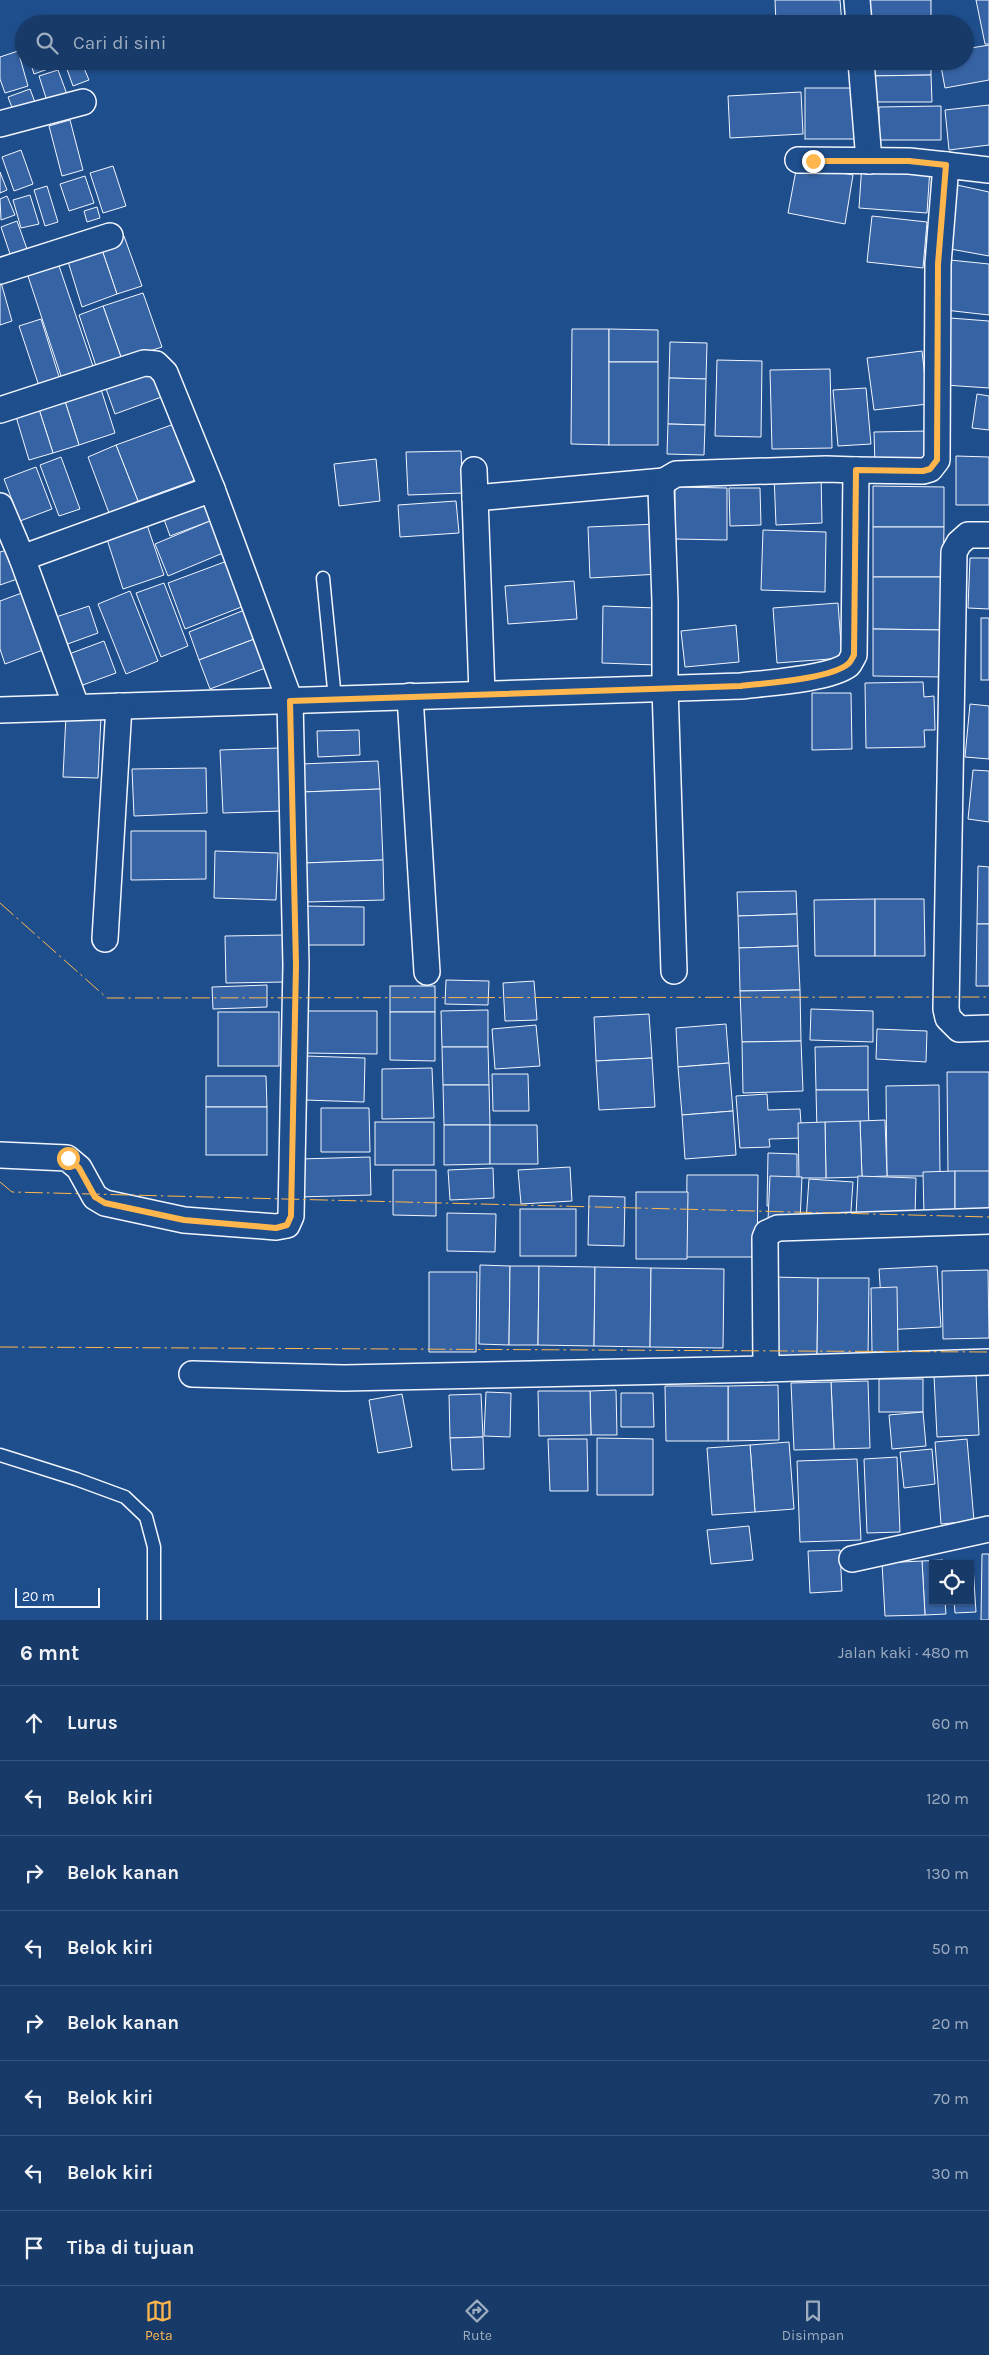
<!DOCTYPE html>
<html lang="id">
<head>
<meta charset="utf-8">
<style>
  body { margin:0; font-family:Karla,sans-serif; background:#20416f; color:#f1f3f6 }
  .controls { position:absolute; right:15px; bottom:15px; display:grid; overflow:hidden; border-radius:0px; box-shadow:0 1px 4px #0004 }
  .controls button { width:45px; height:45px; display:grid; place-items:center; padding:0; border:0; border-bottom:1px solid #36547d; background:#173a69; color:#f1f3f6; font:25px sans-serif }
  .scale { position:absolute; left:15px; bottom:12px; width:85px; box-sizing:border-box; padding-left:5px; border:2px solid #f2f6ff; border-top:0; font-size:14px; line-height:18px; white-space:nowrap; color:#f2f6ff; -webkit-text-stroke:4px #1f4e8c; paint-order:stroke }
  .stop { position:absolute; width:15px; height:15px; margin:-11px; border:4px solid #ffb74d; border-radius:50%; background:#fff }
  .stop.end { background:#ffb74d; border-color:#fff; box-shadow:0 1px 5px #0008 }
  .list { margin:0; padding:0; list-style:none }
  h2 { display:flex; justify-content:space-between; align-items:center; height:65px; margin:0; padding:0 20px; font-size:21px }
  h2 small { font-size:16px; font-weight:400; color:#9eadc0 }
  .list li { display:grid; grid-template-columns:32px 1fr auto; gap:15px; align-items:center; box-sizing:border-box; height:75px; padding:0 20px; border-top:1px solid #36547d }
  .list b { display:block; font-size:19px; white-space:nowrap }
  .list em { font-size:16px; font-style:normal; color:#9eadc0 }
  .icon { flex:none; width:28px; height:28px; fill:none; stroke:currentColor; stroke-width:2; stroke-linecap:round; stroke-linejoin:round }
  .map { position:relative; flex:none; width:989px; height:1620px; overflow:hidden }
  .search { position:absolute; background:#173a69; box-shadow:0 1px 4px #0004; left:15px; right:15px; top:15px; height:55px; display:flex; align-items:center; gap:12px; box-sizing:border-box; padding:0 18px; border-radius:28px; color:#9eadc0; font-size:19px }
  .sheet { height:665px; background:#173a69 }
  nav { display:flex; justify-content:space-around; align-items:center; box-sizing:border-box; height:70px; border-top:1px solid #36547d; background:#173a69; font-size:14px; color:#9eadc0 }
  nav a { display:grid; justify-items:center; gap:2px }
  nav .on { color:#ffb74d }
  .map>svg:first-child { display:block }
</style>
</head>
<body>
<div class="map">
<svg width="989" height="1620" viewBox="0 0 989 1620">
  <rect width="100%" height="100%" fill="#1f4e8c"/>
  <g fill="#3563a3" stroke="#f2f6ff">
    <path d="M775,0h65l2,24h-66z"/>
    <path d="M869,0h62v24h-61z"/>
    <path d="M976,0h13v44h-4z"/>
    <path d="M989,45v35l-44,8 -5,-27h25v-12z"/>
    <path d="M18,51l10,35 -23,7 -5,-14v-22z"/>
    <path d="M30,61h28l1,4 -25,9z"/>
    <path d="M64,61h17l8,19 -16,6z"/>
    <path d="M870,61h61v14l-61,1z"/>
    <path d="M58,70l10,27 -20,7 -9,-28z"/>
    <path d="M931,75l1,27h-61l-1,-26z"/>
    <rect x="805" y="88" width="54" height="51"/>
    <path d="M30,89l6,16 -22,8 -6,-16z"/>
    <path d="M801,92l2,42 -73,4 -2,-42z"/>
    <path d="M989,105v40l-40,5 -4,-40z"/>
    <path d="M941,106v34h-62v-33z"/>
    <path d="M70,120l13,50 -21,6 -13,-50z"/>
    <path d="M21,150l12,34 -19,7 -12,-34z"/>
    <path d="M862,163l68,5 -3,45 -68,-5z"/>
    <path d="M797,165l56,10 -8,49 -57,-11z"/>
    <path d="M113,166l13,40 -23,7 -13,-40z"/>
    <path d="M0,172l7,18 -7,3z"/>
    <path d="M85,176l9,27 -25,8 -9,-27z"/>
    <path d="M957,185l32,7v64l-44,-8z"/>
    <path d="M47,186l11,36 -13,4 -11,-36z"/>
    <path d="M30,195l9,29 -18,4 -8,-28z"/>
    <path d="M7,196l8,19 -14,5 -1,-21z"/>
    <path d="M97,207l3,11 -13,4 -3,-11z"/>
    <path d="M872,216l55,6 -4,46 -56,-6z"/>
    <path d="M17,221l10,28 -17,5 -9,-27z"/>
    <path d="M124,236l18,50 -25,8 -17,-50z"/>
    <path d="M100,244l17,50 -35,13 -16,-52z"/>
    <path d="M55,254l39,115 -32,10 -38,-115z"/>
    <path d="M950,260l39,4v51l-44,-5z"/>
    <path d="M0,279l12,42 -12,4z"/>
    <path d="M143,293l19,54 -40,13 -19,-54z"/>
    <path d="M103,306l19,54 -25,9 -18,-54z"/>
    <path d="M950,318l39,3v67l-44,-3z"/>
    <path d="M41,319l20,64 -21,6 -21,-63z"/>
    <path d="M572,329h37v116l-38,-1z"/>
    <path d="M609,329l49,1v32h-49z"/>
    <path d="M670,342l37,1 -1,36 -37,-1z"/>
    <path d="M922,351l6,53 -54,6 -7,-52z"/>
    <path d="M717,360l45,1 -1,76 -46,-1z"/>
    <rect x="609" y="362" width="49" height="83"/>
    <path d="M156,364l11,31 -52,19 -11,-31z"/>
    <path d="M830,369l2,79 -60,1 -2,-79z"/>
    <path d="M669,378l37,1 -1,46 -37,-1z"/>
    <path d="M99,383l16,50 -36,12 -16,-50z"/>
    <path d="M866,388l5,56 -33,2 -5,-56z"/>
    <path d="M977,394l12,2v34l-17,-2z"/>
    <path d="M63,395l16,50 -26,8 -16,-50z"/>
    <path d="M37,403l16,50 -24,7 -15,-50z"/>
    <path d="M174,424l21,56 -57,21 -22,-56z"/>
    <path d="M668,424l37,1 -1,30 -37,-1z"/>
    <path d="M928,431v33l-53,2 -1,-34z"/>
    <path d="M116,445l22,56 -29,12 -21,-56z"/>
    <path d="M461,451l2,42 -55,2 -2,-43z"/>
    <path d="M956,456l33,1v48h-33z"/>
    <path d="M61,457l19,52 -21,7 -19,-51z"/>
    <path d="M376,459l4,42 -41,5 -5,-42z"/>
    <path d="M36,467l16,42 -32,12 -16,-42z"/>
    <path d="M821,472l1,51 -46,2 -2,-51z"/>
    <path d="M873,486l71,1v40h-71z"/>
    <path d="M675,487l52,1v52l-52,-1z"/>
    <path d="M729,488h31l1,37 -31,1z"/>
    <path d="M201,496l9,25 -40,15 -9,-25z"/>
    <path d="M456,501l3,32 -59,4 -2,-32z"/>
    <path d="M144,516l20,59 -41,14 -19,-59z"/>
    <path d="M210,521l13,32 -55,23 -13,-32z"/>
    <path d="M657,524l2,50 -69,4 -2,-51z"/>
    <path d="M873,527h71l-1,50h-70z"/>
    <path d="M763,530l63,2 -1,60 -64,-2z"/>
    <path d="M10,549l10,29 -20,7v-33z"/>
    <path d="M970,558h19v51l-21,-1z"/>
    <path d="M227,561l17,45 -59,23 -17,-46z"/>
    <path d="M873,577h70v53l-70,-1z"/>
    <path d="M574,581l3,38 -69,5 -3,-38z"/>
    <path d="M164,583l24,63 -27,11 -25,-64z"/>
    <path d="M30,590l21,57 -46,17 -5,-15v-48z"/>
    <path d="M130,591l28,70 -32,13 -28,-70z"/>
    <path d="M838,603l4,55 -65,5 -4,-55z"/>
    <path d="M89,606l9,27 -36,13 -9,-28z"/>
    <path d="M603,606l53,2v57l-54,-2z"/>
    <path d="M247,609l10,29 -58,22 -10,-28z"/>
    <rect x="981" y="618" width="8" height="62"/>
    <path d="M736,625l3,37 -54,5 -4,-36z"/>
    <path d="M873,629l70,1v47l-70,-1z"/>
    <path d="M257,638l11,29 -58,22 -11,-29z"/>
    <path d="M104,641l12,32 -36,13 -11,-32z"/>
    <path d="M923,682l1,15 10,-1 1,34h-11l1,17 -59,1 -1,-65z"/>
    <path d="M812,693h39l1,56 -40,1z"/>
    <path d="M970,704l19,2v53l-24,-2z"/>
    <path d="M66,715l35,2 -3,61 -35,-1z"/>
    <path d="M359,730l1,25 -42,2 -1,-26z"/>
    <path d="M279,748l3,63 -59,2 -3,-63z"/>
    <path d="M378,761l2,28 -78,3 -2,-28z"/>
    <path d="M206,768l1,45 -73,3 -2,-47z"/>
    <path d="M973,770l16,1v51l-21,-3z"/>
    <path d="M380,789l3,71 -79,3 -2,-71z"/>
    <path d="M131,831h75v48l-75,1z"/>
    <path d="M215,851l63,2 -2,47 -62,-2z"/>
    <path d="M383,860l1,40 -78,2 -2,-39z"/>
    <path d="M978,866l11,1v57h-12z"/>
    <path d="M796,891l1,23 -59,2 -1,-24z"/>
    <path d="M875,899v57h-60l-1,-56z"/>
    <path d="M875,899h49l1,57h-50z"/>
    <path d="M304,906l60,1v38h-60z"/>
    <path d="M797,914l1,32 -59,2 -1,-32z"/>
    <path d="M977,924h12v62h-13z"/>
    <path d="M285,935l1,47 -60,1 -1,-47z"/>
    <path d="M798,946l2,44 -60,1 -1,-43z"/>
    <path d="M446,980l43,1 -1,24 -43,-1z"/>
    <path d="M534,981l3,39 -32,1 -2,-38z"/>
    <path d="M267,985v22l-54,2 -1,-22z"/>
    <rect x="390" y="986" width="45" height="26"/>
    <path d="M800,990l1,51 -59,1 -2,-51z"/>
    <path d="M811,1009l62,2v31l-63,-2z"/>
    <path d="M488,1010v37h-46l-1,-36z"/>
    <path d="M305,1011h72v43l-72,-1z"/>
    <rect x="218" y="1012" width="61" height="54"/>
    <path d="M390,1012h45v49l-45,-1z"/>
    <path d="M649,1014l3,44 -56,3 -2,-44z"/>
    <path d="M726,1024l3,39 -51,4 -2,-39z"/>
    <path d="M536,1025l4,41 -45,3 -3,-40z"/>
    <path d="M877,1029l50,2 -1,31 -50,-3z"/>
    <path d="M801,1041l2,50 -60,2 -1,-51z"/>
    <path d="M868,1046v44h-52l-1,-43z"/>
    <path d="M442,1047h46l1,38h-46z"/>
    <path d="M306,1056l59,2 -1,44 -59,-2z"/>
    <path d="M652,1058l3,49 -56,3 -3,-49z"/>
    <path d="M729,1063l4,48 -51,4 -4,-48z"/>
    <path d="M432,1068l2,50 -52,1v-50z"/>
    <path d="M947,1072h42v102h-41z"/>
    <path d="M492,1074h36l1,37h-36z"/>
    <path d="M206,1076h60l1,31h-61z"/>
    <path d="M443,1085h46l1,40h-46z"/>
    <path d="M939,1085l1,91h-53l-1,-90z"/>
    <path d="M816,1090h52l1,40 -52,1z"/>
    <path d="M767,1094l1,16 32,-1 2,29 -33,1 1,8 -30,1 -4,-52z"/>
    <rect x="206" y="1107" width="61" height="48"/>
    <path d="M321,1108h48l1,44h-49z"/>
    <path d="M733,1111l3,44 -51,4 -3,-44z"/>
    <path d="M885,1120l2,56 -25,1 -2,-56z"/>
    <path d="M860,1121l2,56 -36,1 -1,-56z"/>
    <rect x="375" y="1122" width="59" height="43"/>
    <path d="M825,1122l1,56h-27l-1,-55z"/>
    <path d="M444,1125h46v39l-46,1z"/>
    <path d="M490,1125h47l1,39h-48z"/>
    <path d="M768,1153l29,1v52h-30z"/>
    <path d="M370,1157l1,38 -73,2 1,-38z"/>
    <path d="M570,1167l2,34 -51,3 -3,-34z"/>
    <path d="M493,1168l1,30 -44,2 -2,-30z"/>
    <path d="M393,1170h43v46l-43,-1z"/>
    <path d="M955,1171v44h-31l-1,-43z"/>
    <rect x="955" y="1171" width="34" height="44"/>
    <path d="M687,1175h71l-1,82h-71z"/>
    <path d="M770,1176l32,1 -2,44 -32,-1z"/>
    <path d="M858,1176l58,2 -1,38 -59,-1z"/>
    <path d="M809,1179l44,3 -3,43 -44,-4z"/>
    <path d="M636,1192h52l-1,67h-51z"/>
    <path d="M589,1196l36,1 -1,49 -36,-1z"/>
    <rect x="520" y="1209" width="56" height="47"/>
    <path d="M447,1213l49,1 -1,38 -48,-1z"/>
    <path d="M480,1265l30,1 -1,79 -30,-1z"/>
    <path d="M510,1266h29l-1,79h-29z"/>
    <path d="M539,1266l56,1 -1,79 -56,-1z"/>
    <path d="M937,1266l4,61 -58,3 -4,-61z"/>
    <path d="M595,1267l56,1 -1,79 -56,-1z"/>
    <path d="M651,1268l73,1 -1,79 -73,-1z"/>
    <path d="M988,1270l1,68 -46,1 -1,-68z"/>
    <path d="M429,1272h48l-1,80h-47z"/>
    <path d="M771,1277l47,1 -1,79 -47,-1z"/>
    <path d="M818,1278h51l-1,80 -51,-1z"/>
    <path d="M897,1287l1,65h-26l-1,-64z"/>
    <path d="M976,1374l3,61 -42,2 -3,-61z"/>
    <rect x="879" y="1379" width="44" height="33"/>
    <path d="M868,1381l2,67 -36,1 -3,-67z"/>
    <path d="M831,1382l3,67 -40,1 -3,-67z"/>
    <path d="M778,1385l1,55 -51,1v-55z"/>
    <path d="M665,1386h63v55h-62z"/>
    <path d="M616,1390l1,45h-26l-1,-44z"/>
    <path d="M538,1391h52l1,44 -52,1z"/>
    <path d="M486,1392l25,1 -1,44 -26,-1z"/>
    <path d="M621,1393h32l1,34h-33z"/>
    <path d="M402,1394l10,53 -34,6 -9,-53z"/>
    <path d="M481,1394l2,43 -33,1 -1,-43z"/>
    <path d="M923,1412l3,34 -34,3 -3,-34z"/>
    <path d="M483,1437l1,32 -32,1 -2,-32z"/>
    <path d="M597,1438l56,1v56h-56z"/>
    <path d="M548,1439h39l1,52h-38z"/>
    <path d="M967,1439l7,82 -33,3 -6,-82z"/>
    <path d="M789,1442l5,67 -39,3 -5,-67z"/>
    <path d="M750,1445l5,67 -43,3 -5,-67z"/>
    <path d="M932,1449l3,35 -31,4 -4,-36z"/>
    <path d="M897,1457l3,75 -33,1 -3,-74z"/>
    <path d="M857,1459l4,81 -61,2 -3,-81z"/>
    <path d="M749,1526l4,34 -42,4 -4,-34z"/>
    <path d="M840,1550l2,41 -32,2 -2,-42z"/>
    <path d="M982,1554h7v66h-8z"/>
    <path d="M943,1560v4h-10v37h12l1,13 -21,1 -3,-54z"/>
    <path d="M922,1561l3,54 -40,1 -3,-53z"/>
    <path d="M970,1566h3l3,46 -21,1 -1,-12h16z"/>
  </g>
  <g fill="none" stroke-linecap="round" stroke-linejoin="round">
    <g stroke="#f2f6ff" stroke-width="15">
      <g id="service">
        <path d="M323,578l12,121"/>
        <path d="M0,1455l76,24 49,18 21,20 8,30v73"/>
      </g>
    </g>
    <g stroke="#f2f6ff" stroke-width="28">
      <g id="minor">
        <path d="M857,0l2,24"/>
        <path d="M861,61l8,100"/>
        <path d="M0,124l83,-22"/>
        <path d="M798,160l111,1 37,4"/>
        <path d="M0,271l110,-35"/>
        <path d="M0,410l144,-47 12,1 9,9 47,116"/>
        <path d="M474,470l8,223"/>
        <path d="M475,498l189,-17"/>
        <path d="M0,506l22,52 54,148"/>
        <path d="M989,535h-21l-9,8 -5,9 -8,457 2,9 11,11 30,-1"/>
        <path d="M410,696l17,276"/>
        <path d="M0,710l741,-24c24,-3 89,-7 107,-21 3,-3 4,-7 6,-10l2,-185 67,1 7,-2 7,-9 1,-196 8,-99 43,5"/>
        <path d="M105,939l14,-233"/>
        <path d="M674,971l-9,-284v-86l-4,-112 3,-8 12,-7 150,-5 30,1"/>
        <path d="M0,1155l67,3 12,10 16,29 10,6 79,17 92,7 11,-2 4,-9 5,-251 -6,-264 -78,-212 -190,69"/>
        <path d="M766,1369l-1,-131 2,-5 11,-5 211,-7"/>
        <path d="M192,1374l152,4 422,-9 223,-7"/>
        <path d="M852,1559l137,-30"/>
      </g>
    </g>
    <use href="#service" stroke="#1f4e8c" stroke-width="12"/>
    <use href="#minor" stroke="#1f4e8c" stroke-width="25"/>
    <g stroke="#ffb74d" stroke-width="1" stroke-dasharray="18 4 2.5 4" stroke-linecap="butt">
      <path d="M0,903l107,95 882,-1"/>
      <path d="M0,1182l12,10 977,25"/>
      <path d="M0,1347l989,5"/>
    </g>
  </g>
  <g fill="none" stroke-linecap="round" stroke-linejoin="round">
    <path stroke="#ffb74d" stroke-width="6" d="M68,1158l11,10 16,29 10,6 79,17 92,8 11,-3 4,-9 5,-251 -6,-264 451,-15c24,-3 89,-7 107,-22 3,-2 4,-6 6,-9l2,-185 67,1 7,-2 7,-9 1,-196 8,-99 -37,-4h-96"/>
  </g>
</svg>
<div class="controls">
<button><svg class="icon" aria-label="locate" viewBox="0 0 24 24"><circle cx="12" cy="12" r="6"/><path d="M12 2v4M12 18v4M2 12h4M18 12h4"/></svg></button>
</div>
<div class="scale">20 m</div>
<div class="stop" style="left:68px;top:1158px"></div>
<div class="stop end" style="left:813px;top:161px"></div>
<div class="search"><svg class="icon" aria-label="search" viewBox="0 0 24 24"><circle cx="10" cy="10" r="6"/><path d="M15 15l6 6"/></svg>Cari di sini</div>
</div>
<section class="sheet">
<h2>6 mnt<small>Jalan kaki · 480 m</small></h2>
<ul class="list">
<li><svg class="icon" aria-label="ahead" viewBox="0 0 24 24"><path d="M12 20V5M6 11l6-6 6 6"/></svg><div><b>Lurus</b></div><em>60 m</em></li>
<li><svg class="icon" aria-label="left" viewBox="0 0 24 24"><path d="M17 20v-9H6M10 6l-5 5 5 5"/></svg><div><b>Belok kiri</b></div><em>120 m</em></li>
<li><svg class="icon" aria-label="right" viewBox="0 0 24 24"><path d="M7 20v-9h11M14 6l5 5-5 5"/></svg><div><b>Belok kanan</b></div><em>130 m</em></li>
<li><svg class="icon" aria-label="left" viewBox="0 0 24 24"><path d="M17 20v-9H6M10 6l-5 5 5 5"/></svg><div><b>Belok kiri</b></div><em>50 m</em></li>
<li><svg class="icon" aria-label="right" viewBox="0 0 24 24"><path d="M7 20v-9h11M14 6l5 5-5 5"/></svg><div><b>Belok kanan</b></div><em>20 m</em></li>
<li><svg class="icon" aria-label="left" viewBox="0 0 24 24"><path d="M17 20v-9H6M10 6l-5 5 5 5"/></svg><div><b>Belok kiri</b></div><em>70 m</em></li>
<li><svg class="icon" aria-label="left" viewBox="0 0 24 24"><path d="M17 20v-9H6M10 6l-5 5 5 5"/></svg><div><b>Belok kiri</b></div><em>30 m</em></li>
<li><svg class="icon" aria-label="arrive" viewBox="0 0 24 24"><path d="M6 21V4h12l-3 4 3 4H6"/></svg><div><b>Tiba di tujuan</b></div></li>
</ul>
</section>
<nav>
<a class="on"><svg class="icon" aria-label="map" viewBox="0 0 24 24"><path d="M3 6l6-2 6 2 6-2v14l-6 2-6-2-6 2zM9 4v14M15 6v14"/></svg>Peta</a>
<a><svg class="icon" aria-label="directions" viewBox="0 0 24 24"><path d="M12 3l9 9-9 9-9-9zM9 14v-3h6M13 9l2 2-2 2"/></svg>Rute</a>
<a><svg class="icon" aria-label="saved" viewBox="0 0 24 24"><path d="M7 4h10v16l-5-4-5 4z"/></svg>Disimpan</a>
</nav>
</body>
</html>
